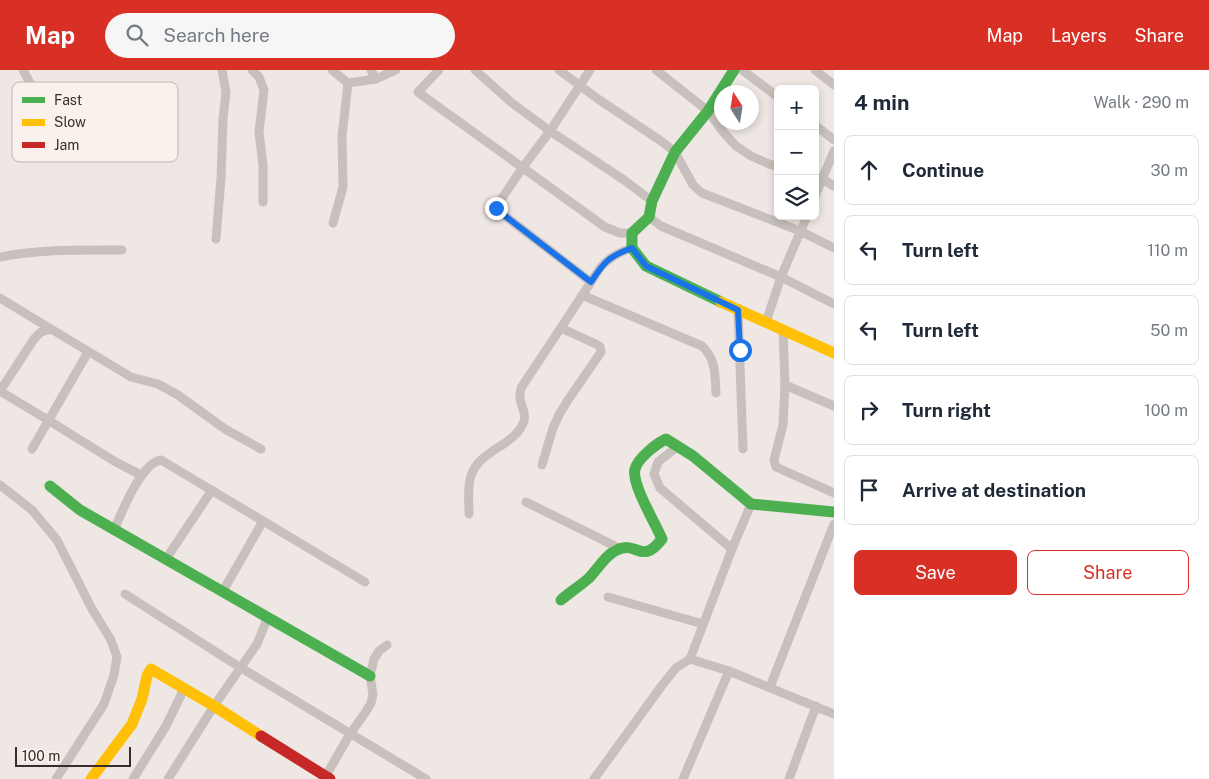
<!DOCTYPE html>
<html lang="en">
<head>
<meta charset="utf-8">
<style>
  body { margin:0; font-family:"Public Sans",sans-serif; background:#f6f6f7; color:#1f2937 }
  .controls { position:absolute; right:15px; top:15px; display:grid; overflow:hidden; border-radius:8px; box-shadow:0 2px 8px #0003 }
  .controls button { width:45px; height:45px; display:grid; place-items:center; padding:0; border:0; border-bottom:1px solid #e0e1e3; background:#fff; color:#1f2937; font:25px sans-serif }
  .compass { position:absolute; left:714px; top:15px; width:45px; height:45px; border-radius:50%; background:#fff; box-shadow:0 2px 8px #0003; rotate:348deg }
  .scale { position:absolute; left:15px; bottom:12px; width:116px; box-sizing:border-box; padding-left:5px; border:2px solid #392c2a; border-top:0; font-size:14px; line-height:18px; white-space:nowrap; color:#392c2a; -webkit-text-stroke:4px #faf1ec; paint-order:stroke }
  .stop { position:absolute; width:15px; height:15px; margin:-11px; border:4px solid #1a73e8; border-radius:50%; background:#fff }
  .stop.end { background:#1a73e8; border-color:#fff; box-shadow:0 1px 5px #0008 }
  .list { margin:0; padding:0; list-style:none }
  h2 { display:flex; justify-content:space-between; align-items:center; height:65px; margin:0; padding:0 20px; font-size:21px }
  h2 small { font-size:16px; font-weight:400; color:#747a83 }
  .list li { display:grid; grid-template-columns:32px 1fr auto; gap:15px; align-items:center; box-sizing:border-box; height:70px; margin:0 10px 10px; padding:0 10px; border:1px solid #e0e1e3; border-radius:8px }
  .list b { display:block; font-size:19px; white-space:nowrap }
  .list em { font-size:16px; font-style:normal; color:#747a83 }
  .actions { display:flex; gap:10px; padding:15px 20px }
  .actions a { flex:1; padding:11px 0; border:1px solid #d93025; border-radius:8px; text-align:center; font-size:18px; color:#d93025 }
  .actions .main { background:#d93025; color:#fff }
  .icon { flex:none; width:28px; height:28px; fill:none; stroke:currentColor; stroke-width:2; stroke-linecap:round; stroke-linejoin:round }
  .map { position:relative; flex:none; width:834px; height:709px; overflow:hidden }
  header { display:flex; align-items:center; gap:30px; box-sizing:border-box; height:70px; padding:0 25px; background:#d93025; color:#fff }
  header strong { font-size:24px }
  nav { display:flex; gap:28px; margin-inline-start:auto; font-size:18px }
  .search { width:350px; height:45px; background:#f6f6f7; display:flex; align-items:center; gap:12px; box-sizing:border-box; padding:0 18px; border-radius:28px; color:#747a83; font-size:19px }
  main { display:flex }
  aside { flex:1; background:#fff }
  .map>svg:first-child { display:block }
</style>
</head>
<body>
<header>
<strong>Map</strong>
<div class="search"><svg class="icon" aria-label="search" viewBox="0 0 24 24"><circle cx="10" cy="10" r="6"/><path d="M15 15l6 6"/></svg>Search here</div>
<nav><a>Map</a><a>Layers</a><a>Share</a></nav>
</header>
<main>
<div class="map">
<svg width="834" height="709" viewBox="0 0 834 709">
  <rect width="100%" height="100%" fill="#eee7e4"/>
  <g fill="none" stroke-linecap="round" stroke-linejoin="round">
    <g stroke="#c8c0bc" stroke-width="9">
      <path d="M23,0l26,49"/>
      <path d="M252,0l7,7 5,13 -5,42 4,33v37"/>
      <path d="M332,0l16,13 28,-4"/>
      <path d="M371,0l5,9 20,-9"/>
      <path d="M439,0l-21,22 1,1 186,134 15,6h12"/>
      <path d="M475,0l37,33 38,28 74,49 28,21"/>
      <path d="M559,0l39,29 63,42 14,11 18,33 9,8 98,38 34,17"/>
      <path d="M590,0l-40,61 -27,36 -27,40v2l95,73"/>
      <path d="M656,0l52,41 16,22 12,13 15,10 18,8 9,3"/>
      <path d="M742,0l36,27"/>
      <path d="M815,0l19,15"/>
      <path d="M815,55l19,15"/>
      <path d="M815,108l7,1 12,7"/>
      <path d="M815,126l19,-45"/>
      <path d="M649,147l12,9 120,51 53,27"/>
      <path d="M333,153l10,-36 -1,-51 6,-53"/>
      <path d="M216,169l5,-61 2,-59 3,-27 -4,-22"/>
      <path d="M0,187c40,-8 81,-7 122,-7"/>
      <path d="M582,225l120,51c14,13 13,29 14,47"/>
      <path d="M0,228l51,31"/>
      <path d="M738,240l5,139"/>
      <path d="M766,252l15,-45 26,-61"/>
      <path d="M783,260l2,55 -2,40 -9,35 2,7 58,26"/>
      <path d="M785,315l49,21"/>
      <path d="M0,321l34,-52 7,-7 10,-3 80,48 27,7 20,11 47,34 36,20"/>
      <path d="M0,321l48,29 66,41 27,14"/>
      <path d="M678,376l-20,16 -4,12 6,14 72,61"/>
      <path d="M32,379l56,-97"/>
      <path d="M542,395l11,-37 7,-15 8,-13 33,-48 -1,-5 -2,-2 -37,-17"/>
      <path d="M0,415l32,25 25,30 35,69 19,31 6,17 -3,18 -10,29 -48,75"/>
      <path d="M526,432l93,46"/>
      <path d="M469,444c0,-12 -2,-27 2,-38 8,-27 44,-29 53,-55 2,-7 -1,-11 -3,-18 -2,-5 -1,-10 0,-15l51,-77 28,-43c9,-11 19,-16 32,-20"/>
      <path d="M114,460c8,-18 27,-67 47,-70l204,122"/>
      <path d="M166,489l46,-69"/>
      <path d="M223,521l40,-70"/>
      <path d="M125,524l116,74 185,111"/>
      <path d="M608,527l95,27"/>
      <path d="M690,589l39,12 105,43"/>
      <path d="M770,617l64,-163"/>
      <path d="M133,709l33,-53 18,-37"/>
      <path d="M168,709l46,-73 43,-62 11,-27"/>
      <path d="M324,709l26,-45 15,-21 6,-10 2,-9 -3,-18 4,-17 5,-8 8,-6"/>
      <path d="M594,709l69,-95 13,-16 14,-9 42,-110 19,-45"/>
      <path d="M683,709l46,-108"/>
      <path d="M789,709l27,-73"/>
    </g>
    <g stroke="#4caf50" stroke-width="11">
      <path d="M721,232l-75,-36 -14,-18v-15l17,-16 3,-16 23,-49 33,-41 26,-41"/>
      <path d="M50,416l30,24 290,166"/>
      <path d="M561,530c9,-8 19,-14 28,-22 9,-9 16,-23 28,-28 20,-10 24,16 45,-11 -6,-15 -31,-55 -27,-70 3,-11 21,-25 31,-30l27,17 58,48 83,8"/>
    </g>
    <g stroke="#ffc107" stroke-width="11">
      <path d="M721,232l113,51"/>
      <path d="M91,709l41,-55 10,-25 5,-23 4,-7 63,37 47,30"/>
    </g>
    <path stroke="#c62828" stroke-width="11" d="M261,666l69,43"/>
  </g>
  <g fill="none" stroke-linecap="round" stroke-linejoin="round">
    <path stroke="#1a73e8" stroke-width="6" d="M496,138v1l95,73c13,-20 18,-26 41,-34l14,18 92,44 2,40"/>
  </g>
  <rect x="12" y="12" width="166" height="80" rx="8" fill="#faf1ec" stroke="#c0b6b2" stroke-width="1"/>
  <rect x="22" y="27" width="23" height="6" fill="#4caf50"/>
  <rect x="22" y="49" width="23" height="7" fill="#ffc107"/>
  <rect x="22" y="72" width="23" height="6" fill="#c62828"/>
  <g font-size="14" fill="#392c2a">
    <text x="54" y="35">Fast</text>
    <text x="54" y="57">Slow</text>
    <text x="54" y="80">Jam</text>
  </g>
</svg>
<div class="controls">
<button>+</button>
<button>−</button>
<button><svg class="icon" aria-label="layers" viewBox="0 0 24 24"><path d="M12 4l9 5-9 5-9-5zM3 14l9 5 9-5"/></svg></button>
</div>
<svg class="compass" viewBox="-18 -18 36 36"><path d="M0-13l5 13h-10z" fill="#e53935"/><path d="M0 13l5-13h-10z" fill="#747a83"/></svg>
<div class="scale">100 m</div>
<div class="stop" style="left:740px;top:280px"></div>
<div class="stop end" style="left:496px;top:138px"></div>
</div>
<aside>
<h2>4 min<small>Walk · 290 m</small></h2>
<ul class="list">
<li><svg class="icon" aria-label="ahead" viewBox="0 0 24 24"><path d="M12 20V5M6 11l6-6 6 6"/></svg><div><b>Continue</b></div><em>30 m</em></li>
<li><svg class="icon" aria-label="left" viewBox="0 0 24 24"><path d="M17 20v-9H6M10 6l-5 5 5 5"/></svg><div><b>Turn left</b></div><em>110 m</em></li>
<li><svg class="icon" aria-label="left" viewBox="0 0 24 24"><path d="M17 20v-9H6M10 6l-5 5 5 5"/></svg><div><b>Turn left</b></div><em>50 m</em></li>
<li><svg class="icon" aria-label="right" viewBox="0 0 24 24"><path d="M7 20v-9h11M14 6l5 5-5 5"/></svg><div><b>Turn right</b></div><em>100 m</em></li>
<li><svg class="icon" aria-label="arrive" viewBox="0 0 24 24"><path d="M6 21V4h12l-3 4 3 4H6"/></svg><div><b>Arrive at destination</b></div></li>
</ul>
<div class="actions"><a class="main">Save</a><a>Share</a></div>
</aside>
</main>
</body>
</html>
